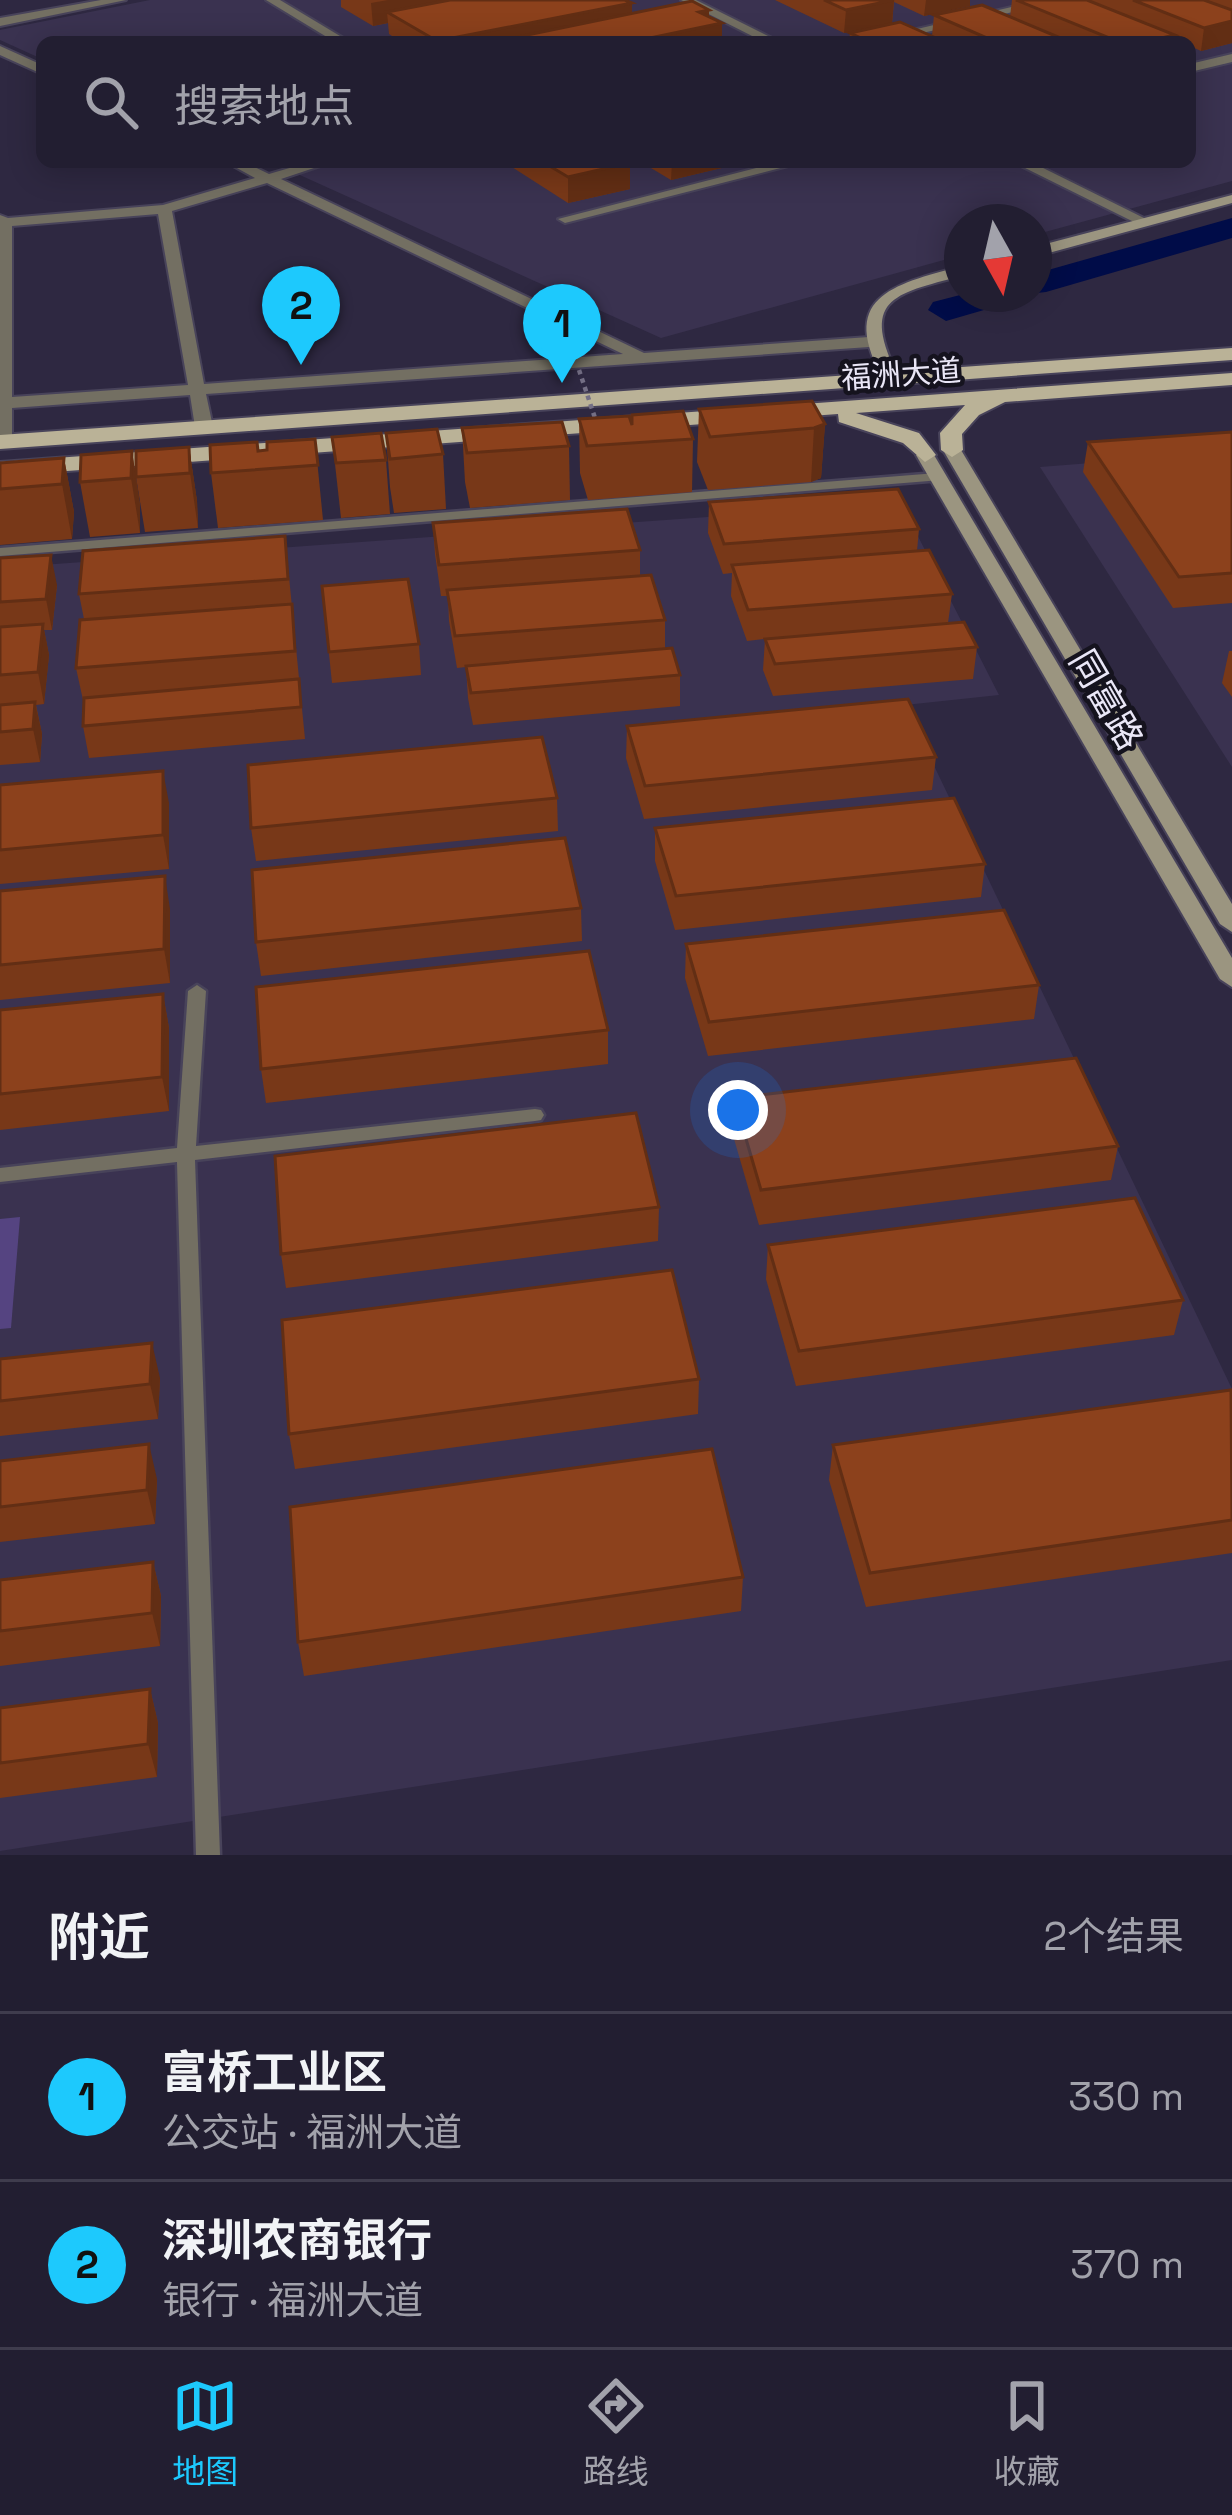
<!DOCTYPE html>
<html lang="zh">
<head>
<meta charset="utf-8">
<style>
  body { margin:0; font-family:"Space Grotesk","Noto Sans SC",sans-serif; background:#2e2b3d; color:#f1f3f6 }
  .compass { position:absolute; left:944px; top:204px; width:108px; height:108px; border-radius:50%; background:#221e31; box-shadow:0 6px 30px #0003; rotate:172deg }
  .you { position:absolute; left:738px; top:1110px; width:42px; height:42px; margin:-30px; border:9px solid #fff; border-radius:50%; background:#1a73e8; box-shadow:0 0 0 18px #1a73e833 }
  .badge { display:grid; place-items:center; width:78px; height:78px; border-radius:50%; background:#1dc9fd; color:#111; font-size:39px; font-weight:700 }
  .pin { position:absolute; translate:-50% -99px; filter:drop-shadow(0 3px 6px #0008) }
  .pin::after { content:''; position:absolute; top:63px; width:42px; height:36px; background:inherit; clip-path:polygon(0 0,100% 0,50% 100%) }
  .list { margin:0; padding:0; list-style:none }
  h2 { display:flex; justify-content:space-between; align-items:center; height:156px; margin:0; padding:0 48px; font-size:51px }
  h2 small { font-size:39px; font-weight:400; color:#a2a2ab }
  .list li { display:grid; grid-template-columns:78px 1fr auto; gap:36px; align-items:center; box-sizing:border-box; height:168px; padding:0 48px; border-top:3px solid #3f3c4d }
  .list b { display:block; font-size:45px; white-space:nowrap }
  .list p { margin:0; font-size:39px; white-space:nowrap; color:#a2a2ab }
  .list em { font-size:39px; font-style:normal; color:#a2a2ab }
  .icon { flex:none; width:66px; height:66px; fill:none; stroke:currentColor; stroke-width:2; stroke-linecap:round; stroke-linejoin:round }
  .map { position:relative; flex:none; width:1232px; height:1855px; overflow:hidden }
  .search { position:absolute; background:#221e31; box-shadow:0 6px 30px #0003; left:36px; right:36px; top:36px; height:132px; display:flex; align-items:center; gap:30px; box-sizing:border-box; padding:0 42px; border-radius:18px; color:#a2a2ab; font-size:45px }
  .sheet { height:492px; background:#221e31 }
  nav { display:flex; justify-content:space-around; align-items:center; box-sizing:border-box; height:168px; border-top:3px solid #3f3c4d; background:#221e31; font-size:33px; color:#a2a2ab }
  nav a { display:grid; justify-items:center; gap:6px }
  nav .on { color:#1dc9fd }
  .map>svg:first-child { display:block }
</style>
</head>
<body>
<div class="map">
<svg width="1232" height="1855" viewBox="0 0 1232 1855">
  <rect width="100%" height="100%" fill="#2e2841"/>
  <g fill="#3a3250">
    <path d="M150,0h1082v181l-198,54v-13h-72v33l-301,83 -390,-176h919v-120h-1148v17l-42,-19v-10z"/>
    <path d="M1232,452v315l-192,-300z"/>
    <path d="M901,503l98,192 -94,10 327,684v271l-1232,191v-1283z"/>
  </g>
  <path fill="#554481" d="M20,1217l-9,111 -11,1v-110z"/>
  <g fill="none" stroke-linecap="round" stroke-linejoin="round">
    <g fill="#000c48" fill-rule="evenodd">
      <path d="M1232,218v20l-186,54 -18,2h6v-20z"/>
      <path d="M964,294h57l-6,7 -69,20 -18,-11 5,-8z"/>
    </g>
    <g stroke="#48435a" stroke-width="5">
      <g id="lane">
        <path d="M937,473l4,1v6l-941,76v-8z"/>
        <path d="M197,985l9,6 -10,155 339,-37 6,1 3,5 -3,5 -6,1 -340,39 25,695h-24l-19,-693 -177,20v-14l177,-20 11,-157z"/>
      </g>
    </g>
    <g stroke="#48435a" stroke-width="4">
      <g id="street">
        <path d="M101,0h25l-126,26v-8z"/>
        <path d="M266,0h14l70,42h-15z"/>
        <path d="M681,0h15l84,42h-16z"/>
        <path d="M1042,0h22l-180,42h-23z"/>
        <path d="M0,46l42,19v9l-42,-19z"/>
        <path d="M1232,54v8l-42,10v-8z"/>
        <path d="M226,162h18l25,12 41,-12h22l-51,17 363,174 225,-16 8,5 -8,5 -663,47 7,33 -9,5 -9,-5 -5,-32 -178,13v34l-12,5v-232l8,3 155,-13 92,-27zM267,183l356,171 -419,30 -32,-173zM158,214l30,171 -176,12v-171z"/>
        <path d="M780,162h24l-239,61 -7,-4z"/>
        <path d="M1013,162h18l121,60 -12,3z"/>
      </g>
    </g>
    <g stroke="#48435a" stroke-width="4">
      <g id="secondary">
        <path d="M1232,195v8l-198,54v-10z"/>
        <path d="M962,266v10c-71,18 -102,24 -63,102l-14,4c-48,-84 5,-97 77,-116z"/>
        <path d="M952,445l9,5 271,454v28l-12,-8 -277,-474z"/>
        <path d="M925,450l9,5 298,503v29l-12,-8 -304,-524z"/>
      </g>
    </g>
    <g stroke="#48435a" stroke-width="4">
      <g id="primary">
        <path d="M1232,348v12l-1232,89v-14z"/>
        <path d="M1232,373v12l-227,17 -26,13 -17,19 1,16 -11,7 -11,-7 -1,-17 25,-28 -109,8 63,20 17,22 -11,7 -22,-19 -64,-21 -1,-8 -838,62v-14z"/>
      </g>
    </g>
    <use href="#lane" fill="#736f62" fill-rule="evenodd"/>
    <use href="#street" fill="#736f62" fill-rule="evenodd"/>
    <use href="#secondary" fill="#9b9580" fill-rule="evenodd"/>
    <use href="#primary" fill="#bab297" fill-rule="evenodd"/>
    <path stroke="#746f85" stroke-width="4.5" stroke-dasharray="4.5 4.5" stroke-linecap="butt" d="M579,370l17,51"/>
  </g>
  <g fill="#783818">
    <path d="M341,0h284l7,3v11l77,-4v7l13,6v19h-321l-12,-8 -1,-11 -15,3 -32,-19z"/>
    <path d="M775,0h195v6l-46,10 -30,-14 -2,21 -48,10z"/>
    <path d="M1012,0h220v43l-31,8 -11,-5v-4l-16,-2v2h-325l1,-9 82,3 2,-21 76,2z"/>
    <path d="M504,162h124l2,1v26l-62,14z"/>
    <path d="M641,162h89v4l-59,14z"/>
    <path d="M699,409l126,15 -4,54 -10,4 -103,8 -11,-28z"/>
    <path d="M579,419l53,6 61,14 -1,53 -104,8 -8,-27z"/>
    <path d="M462,428l107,18 1,54 -100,8 -5,-26z"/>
    <path d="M1232,432v171l-59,5 -90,-136 5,-30z"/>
    <path d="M386,433l57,21 3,55 -52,4 -4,-26z"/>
    <path d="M332,437l54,23 4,54 -49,4z"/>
    <path d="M315,439l8,81 -105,8 -7,-55 48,-22z"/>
    <path d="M189,447l8,54 1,27 -53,4 -9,-55z"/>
    <path d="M132,451l8,54v28l-50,4 -10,-55z"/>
    <path d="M64,458l10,54 -2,27 -72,6v-82z"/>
    <path d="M709,502l210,27 -2,22 35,43 -4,29 29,24 -4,32 -200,17 -10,-26 2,-31 -18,2 -16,-45 1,-23 -9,1 -15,-41z"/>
    <path d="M433,523l207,27v25l25,45v29l15,26v31l-207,19 -5,-27 -2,-31 -9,1 -8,-47 -1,-25h-7l-6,-42z"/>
    <path d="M285,536l20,203 -216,19 -6,-32 1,-27 -1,1 -7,-32 8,-49 -5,-25z"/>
    <path d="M0,558l57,27 -5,45h-8l5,25 -5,49 -8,1 6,29 -2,28 -40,3z"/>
    <path d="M322,586l97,58 2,31 -89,8z"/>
    <path d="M1229,651h3v46l-10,-14z"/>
    <path d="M627,726l309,31 -4,33 -288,29 -18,-61z"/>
    <path d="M0,785l169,18v66l-169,15z"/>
    <path d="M557,798l1,33 -302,30 -5,-33z"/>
    <path d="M655,828l330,36 -4,33 -306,33 -20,-69z"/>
    <path d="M0,891l170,18v74l-170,17z"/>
    <path d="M581,908l1,33 -321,35 -5,-34z"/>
    <path d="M686,944l353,41 -5,34 -326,37 -23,-78z"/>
    <path d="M163,994l6,34v83l-169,19v-120z"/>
    <path d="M608,1030v34l-342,39 -5,-34z"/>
    <path d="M734,1098l384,48 -7,34 -352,45 -27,-93z"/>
    <path d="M659,1207l-1,34 -372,47 -5,-34z"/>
    <path d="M768,1245l415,55 -9,35 -378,51 -30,-107z"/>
    <path d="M0,1359l160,19 -2,41 -158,17z"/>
    <path d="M699,1379l-1,35 -403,55 -6,-35z"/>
    <path d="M1232,1392v161l-366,54 -37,-127 4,-35z"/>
    <path d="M0,1461l157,18 -2,45 -155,18z"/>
    <path d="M153,1562l8,34 -1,50 -160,20v-86z"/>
    <path d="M743,1577l-2,34 -437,65 -6,-34z"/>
    <path d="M150,1689l8,34 -1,54 -157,21v-90z"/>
  </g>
  <g fill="#622e14">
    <path d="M388,0h120l-121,12 1,11 -15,3 -2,-23z"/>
    <path d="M894,0l-2,23 -48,10 2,-23z"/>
    <path d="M926,0h44v6l-46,10z"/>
    <path d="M632,3v23l-80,16h-115z"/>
    <path d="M709,10v16l13,-3v19h-91l68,-30z"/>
    <path d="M1232,21v22l-31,8 3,-23z"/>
    <path d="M1175,35l-1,7h-31z"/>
    <path d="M672,162h58v4l-59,14z"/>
    <path d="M630,163v26l-62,14v-26z"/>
    <path d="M825,424l-4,54 -10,4 3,-54z"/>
    <path d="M189,447l8,54 1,27 -8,-55z"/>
    <path d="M132,451l8,54v28l-9,-55z"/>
    <path d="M64,458l10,54 -2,27 -10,-55z"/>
    <path d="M51,555l6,30 -5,45 -6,-31z"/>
    <path d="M43,624l6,31 -5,49 -6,-32z"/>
    <path d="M35,702l7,32 -2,28 -7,-33z"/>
    <path d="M163,771l6,32v66l-6,-34z"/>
    <path d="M165,876l5,33v74l-6,-34z"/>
    <path d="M163,994l6,34v83l-7,-34z"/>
    <path d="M152,1343l8,35 -2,41 -8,-35z"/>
    <path d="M149,1444l8,35 -2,45 -8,-34z"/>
    <path d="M153,1562l8,34 -1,50 -8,-33z"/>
    <path d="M150,1689l8,34 -1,54 -9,-33z"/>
  </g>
  <g fill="#8c411c" stroke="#622e14" stroke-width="3">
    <path d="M450,0h175l7,3 -195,38 -50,-29z"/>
    <path d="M824,0h70l-48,10z"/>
    <path d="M1016,0h71l88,35 -32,7h-24z"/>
    <path d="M1133,0h71l28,10v11l-28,7z"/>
    <path d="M692,1l17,9 -10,2 23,11 -91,19h-138z"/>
    <path d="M982,5l88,37h-74l-62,-27z"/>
    <path d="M900,22l45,20h-75l-20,-9z"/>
    <path d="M543,162h85l2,1 -62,14z"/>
    <path d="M812,401l13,23 -11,4 -104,9 -11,-28z"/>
    <path d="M683,411l10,28 -106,7 -8,-27 50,-3 3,9v-10z"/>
    <path d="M562,422l7,24 -102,7 -5,-25z"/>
    <path d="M437,429l6,25 -53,5 -4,-26z"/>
    <path d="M1232,432v141l-53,4 -91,-135z"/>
    <path d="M381,433l5,27 -50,3 -4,-26z"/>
    <path d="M315,439l3,26 -107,8 -1,-28 47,-3 1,9 9,-1v-8z"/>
    <path d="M189,447l1,26 -54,4v-26z"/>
    <path d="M132,451l-1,27 -51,4 1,-27z"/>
    <path d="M64,458l-2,26 -62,5v-26z"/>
    <path d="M898,489l21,40 -195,15 -15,-42z"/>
    <path d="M627,509l13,41 -201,15 -6,-42z"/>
    <path d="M285,536l3,43 -209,15 4,-43z"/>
    <path d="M929,550l23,44 -204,16 -16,-45z"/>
    <path d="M51,555l-5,44 -46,3v-44z"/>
    <path d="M651,575l14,45 -210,16 -8,-46z"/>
    <path d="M408,579l11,65 -90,8 -7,-66z"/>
    <path d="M292,604l3,47 -219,17 4,-48z"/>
    <path d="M964,622l13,25 -202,17 -10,-25z"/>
    <path d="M43,624l-5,48 -38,3v-48z"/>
    <path d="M672,648l8,27 -209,18 -5,-27z"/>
    <path d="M299,679l2,28 -218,19 1,-28z"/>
    <path d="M908,699l28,58 -291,29 -18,-60z"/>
    <path d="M35,702l-2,27 -33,3v-27z"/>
    <path d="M542,737l15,61 -306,30 -3,-63z"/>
    <path d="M163,771v64l-163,15v-65z"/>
    <path d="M954,798l31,66 -309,32 -21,-68z"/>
    <path d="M565,838l16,70 -325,34 -4,-72z"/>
    <path d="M165,876l-1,73 -164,16v-74z"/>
    <path d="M1004,910l35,75 -330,37 -23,-78z"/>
    <path d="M589,951l19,79 -347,39 -5,-82z"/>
    <path d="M163,994l-1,83 -162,17v-84z"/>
    <path d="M1076,1058l42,88 -357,44 -27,-92z"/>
    <path d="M636,1113l23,94 -378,47 -6,-98z"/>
    <path d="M1135,1198l48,102 -384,51 -31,-106z"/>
    <path d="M672,1270l27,109 -410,55 -7,-114z"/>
    <path d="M152,1343l-2,41 -150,17v-42z"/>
    <path d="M1231,1390l1,130 -362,53 -37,-128z"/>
    <path d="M149,1444l-2,46 -147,17v-46z"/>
    <path d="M712,1449l31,128 -445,65 -8,-135z"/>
    <path d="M153,1562l-1,51 -152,18v-51z"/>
    <path d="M150,1689l-2,55 -148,19v-55z"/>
  </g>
  <g text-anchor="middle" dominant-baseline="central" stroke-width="9" stroke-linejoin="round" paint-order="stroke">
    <g font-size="30" fill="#eae7f7" stroke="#15131e">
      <text transform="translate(901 374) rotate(-4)">福洲大道</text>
    </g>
    <g font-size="36" fill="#eae7f7" stroke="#15131e">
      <text transform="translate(1106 700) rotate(60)">同富路</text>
    </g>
  </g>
</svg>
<svg class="compass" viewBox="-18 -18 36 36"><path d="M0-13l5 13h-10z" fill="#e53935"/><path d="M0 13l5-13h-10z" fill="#a2a2ab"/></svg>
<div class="you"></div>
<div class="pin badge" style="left:562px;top:383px">1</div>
<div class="pin badge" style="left:301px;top:365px">2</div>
<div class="search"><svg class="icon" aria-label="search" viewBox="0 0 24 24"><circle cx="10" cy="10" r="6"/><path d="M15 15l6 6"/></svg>搜索地点</div>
</div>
<section class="sheet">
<h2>附近<small>2个结果</small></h2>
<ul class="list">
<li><span class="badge">1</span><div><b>富桥工业区</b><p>公交站 · 福洲大道</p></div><em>330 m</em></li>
<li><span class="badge">2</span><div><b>深圳农商银行</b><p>银行 · 福洲大道</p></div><em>370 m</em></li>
</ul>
</section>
<nav>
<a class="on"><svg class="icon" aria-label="map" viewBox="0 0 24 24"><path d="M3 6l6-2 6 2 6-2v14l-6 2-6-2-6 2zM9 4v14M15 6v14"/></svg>地图</a>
<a><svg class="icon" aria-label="directions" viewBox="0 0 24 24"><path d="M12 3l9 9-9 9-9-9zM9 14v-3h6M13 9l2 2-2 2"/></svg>路线</a>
<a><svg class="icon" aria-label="saved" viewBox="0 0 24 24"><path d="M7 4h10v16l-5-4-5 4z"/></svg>收藏</a>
</nav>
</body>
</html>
